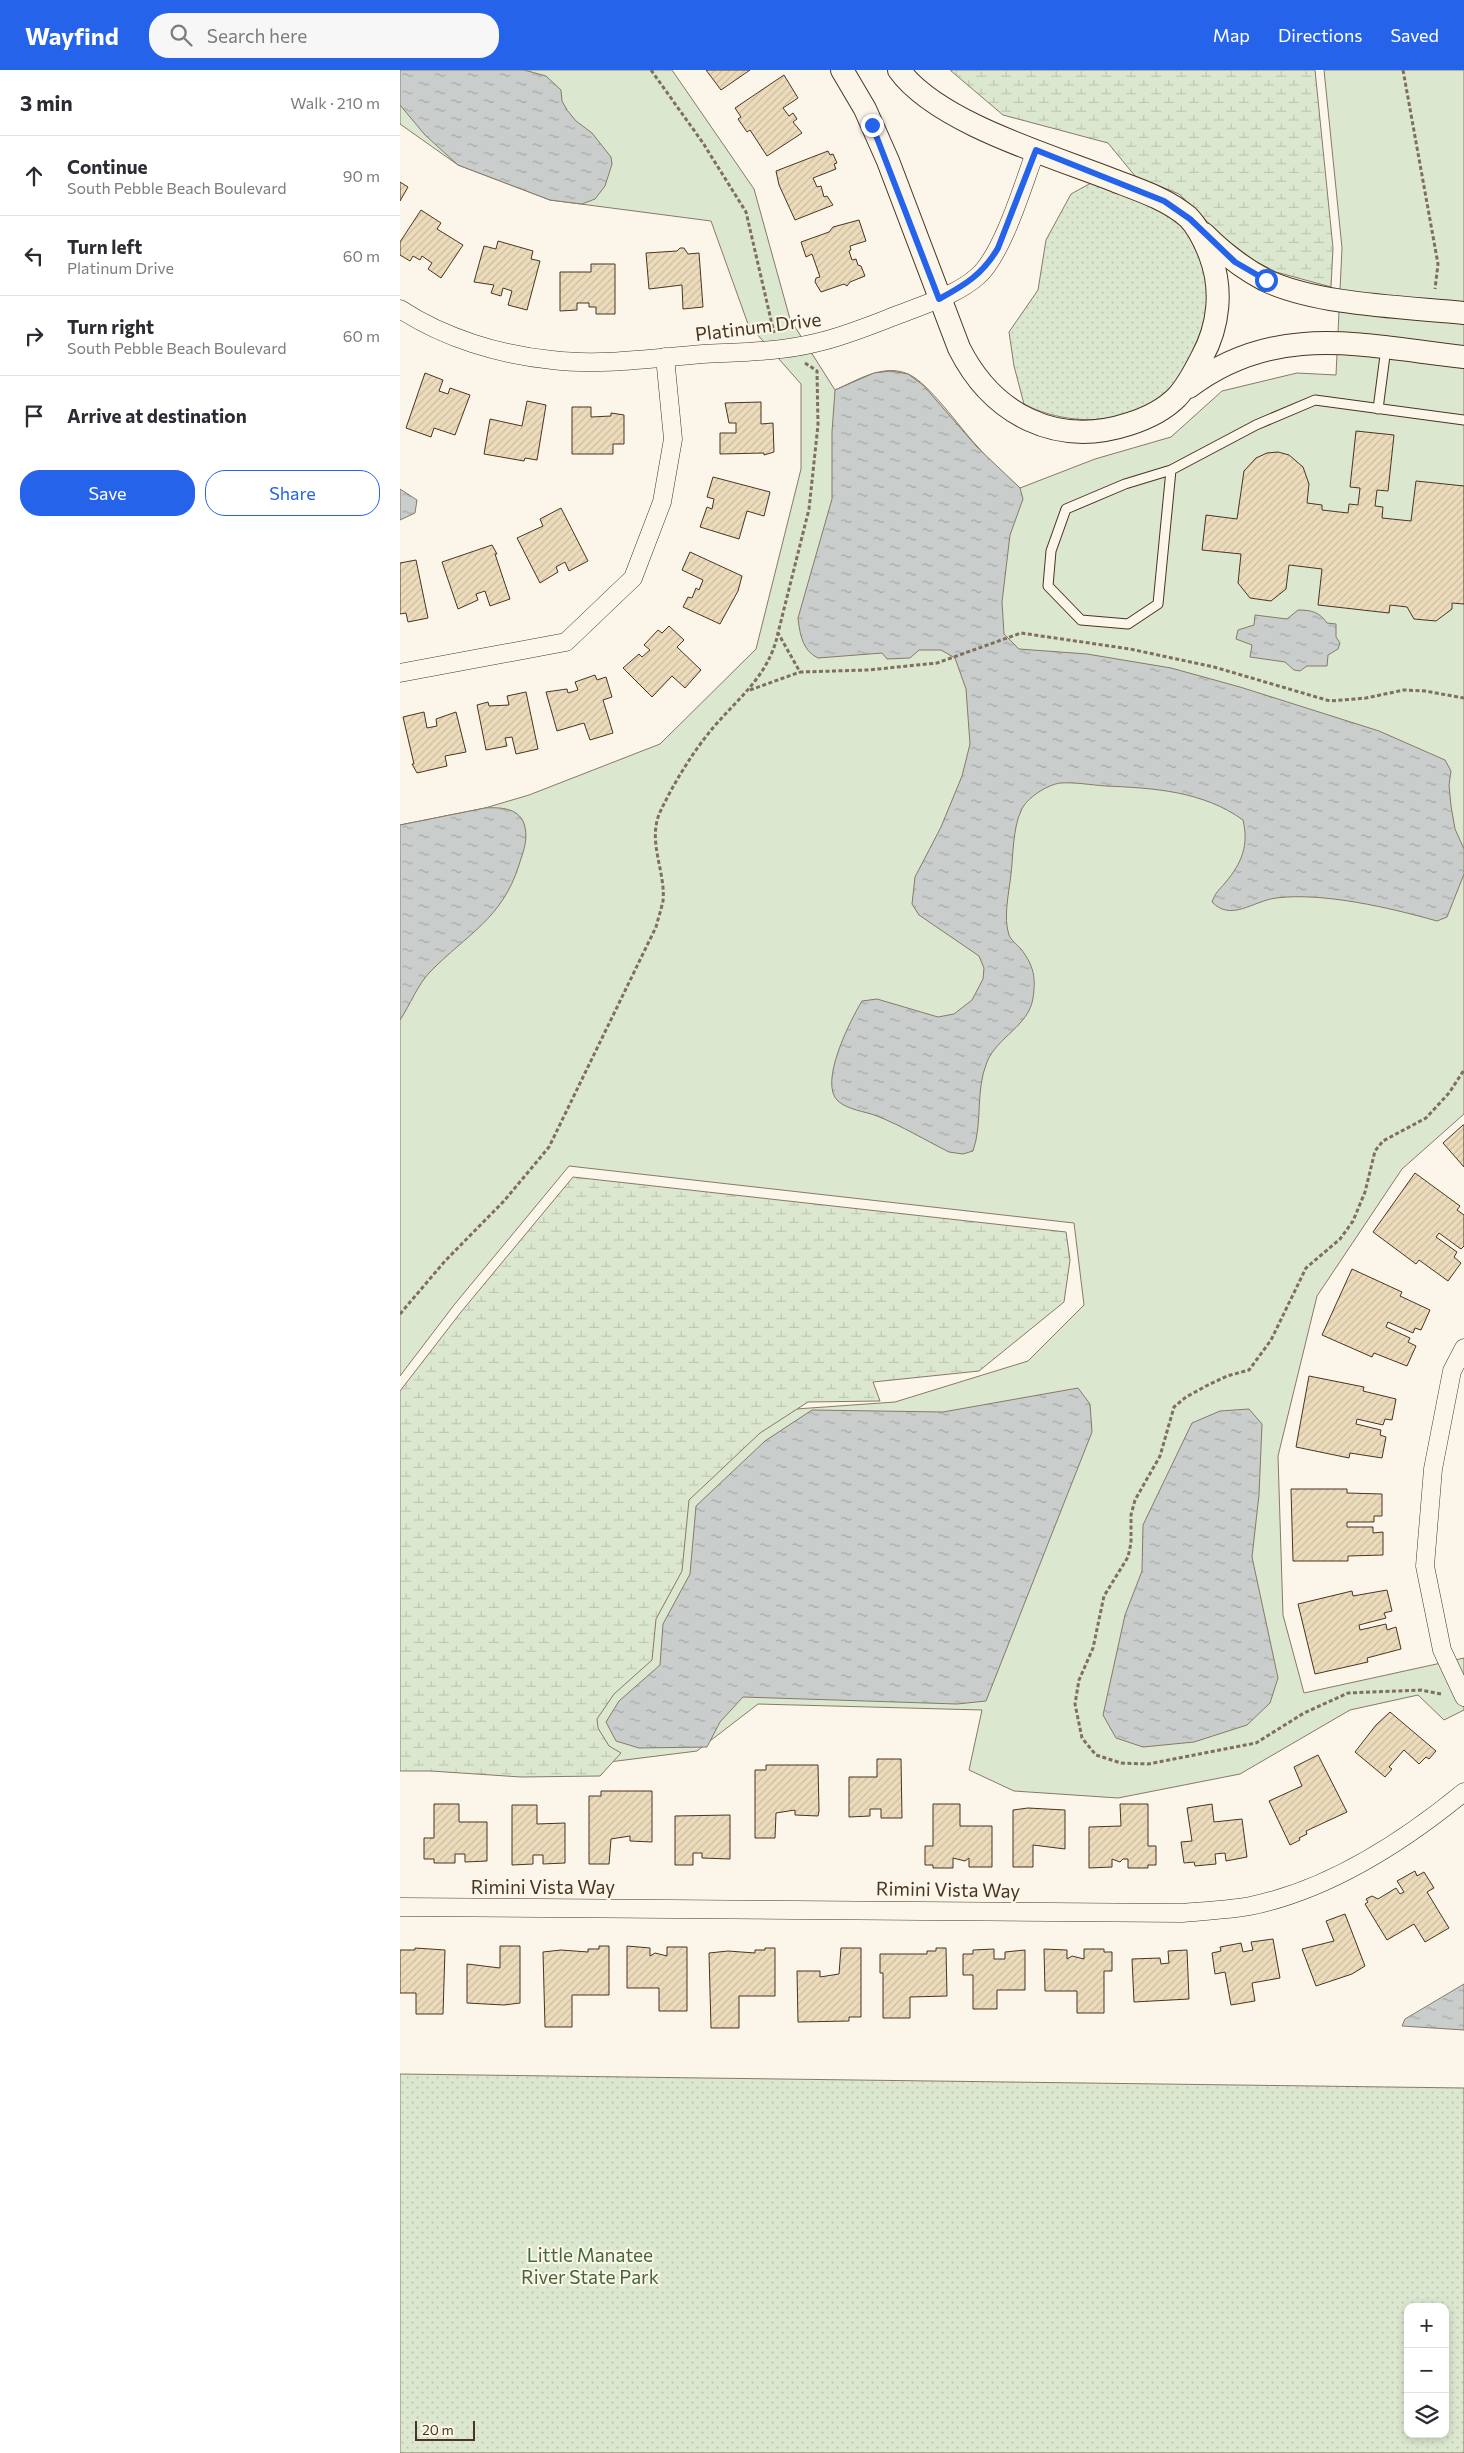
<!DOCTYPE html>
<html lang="en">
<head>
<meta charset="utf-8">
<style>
  body { margin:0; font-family:Commissioner,sans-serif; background:#f7f7f7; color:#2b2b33 }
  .controls { position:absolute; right:15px; bottom:15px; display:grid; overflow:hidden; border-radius:10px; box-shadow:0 2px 8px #0003 }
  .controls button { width:45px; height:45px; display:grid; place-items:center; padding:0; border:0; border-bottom:1px solid #e1e1e2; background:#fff; color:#2b2b33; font:25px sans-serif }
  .scale { position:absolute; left:15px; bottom:12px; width:60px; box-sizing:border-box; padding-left:5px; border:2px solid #4a3520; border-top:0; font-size:14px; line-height:18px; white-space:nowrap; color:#4a3520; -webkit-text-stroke:4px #fbf6e9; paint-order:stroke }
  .stop { position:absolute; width:15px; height:15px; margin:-11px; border:4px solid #2563eb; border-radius:50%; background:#fff }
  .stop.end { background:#2563eb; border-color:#fff; box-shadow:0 1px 5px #0008 }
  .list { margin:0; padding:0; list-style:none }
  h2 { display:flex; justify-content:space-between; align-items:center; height:65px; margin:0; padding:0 20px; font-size:21px }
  h2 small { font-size:16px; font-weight:400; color:#7c7c81 }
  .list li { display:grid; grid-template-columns:32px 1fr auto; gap:15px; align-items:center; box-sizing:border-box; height:80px; padding:0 20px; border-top:1px solid #e1e1e2 }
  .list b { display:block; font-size:19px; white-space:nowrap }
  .list p { margin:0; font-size:16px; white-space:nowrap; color:#7c7c81 }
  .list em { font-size:16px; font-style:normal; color:#7c7c81 }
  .actions { display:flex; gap:10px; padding:15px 20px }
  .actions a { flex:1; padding:11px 0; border:1px solid #2563eb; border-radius:20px; text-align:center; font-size:18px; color:#2563eb }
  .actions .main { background:#2563eb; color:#fff }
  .icon { flex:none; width:28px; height:28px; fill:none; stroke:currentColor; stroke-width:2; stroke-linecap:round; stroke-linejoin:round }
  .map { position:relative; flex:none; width:1064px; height:2383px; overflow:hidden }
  header { display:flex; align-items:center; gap:30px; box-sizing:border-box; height:70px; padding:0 25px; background:#2563eb; color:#fff }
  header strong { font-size:24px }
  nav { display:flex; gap:28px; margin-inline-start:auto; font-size:18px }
  .search { width:350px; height:45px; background:#f7f7f7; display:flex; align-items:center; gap:12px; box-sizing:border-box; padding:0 18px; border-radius:20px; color:#7c7c81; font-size:19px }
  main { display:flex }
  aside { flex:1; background:#fff }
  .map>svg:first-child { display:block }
</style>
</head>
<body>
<header>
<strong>Wayfind</strong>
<div class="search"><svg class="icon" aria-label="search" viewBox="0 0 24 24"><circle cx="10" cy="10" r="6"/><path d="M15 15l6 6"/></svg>Search here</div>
<nav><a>Map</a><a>Directions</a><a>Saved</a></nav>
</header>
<main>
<aside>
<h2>3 min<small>Walk · 210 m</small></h2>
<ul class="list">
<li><svg class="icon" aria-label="ahead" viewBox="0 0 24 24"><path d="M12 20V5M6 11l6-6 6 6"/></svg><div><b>Continue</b><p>South Pebble Beach Boulevard</p></div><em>90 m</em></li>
<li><svg class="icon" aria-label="left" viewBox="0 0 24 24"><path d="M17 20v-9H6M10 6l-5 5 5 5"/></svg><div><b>Turn left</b><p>Platinum Drive</p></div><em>60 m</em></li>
<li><svg class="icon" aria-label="right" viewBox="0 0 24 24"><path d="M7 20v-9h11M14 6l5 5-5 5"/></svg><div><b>Turn right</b><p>South Pebble Beach Boulevard</p></div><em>60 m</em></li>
<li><svg class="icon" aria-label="arrive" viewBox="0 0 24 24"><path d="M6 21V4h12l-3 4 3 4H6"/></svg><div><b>Arrive at destination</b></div></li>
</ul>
<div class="actions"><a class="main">Save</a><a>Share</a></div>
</aside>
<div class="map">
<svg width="1064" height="2383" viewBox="0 0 1064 2383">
  <defs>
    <pattern id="wetland-marsh" width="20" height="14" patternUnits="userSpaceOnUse" patternTransform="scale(1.25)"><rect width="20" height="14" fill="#dce7d0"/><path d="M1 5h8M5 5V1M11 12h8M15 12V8" fill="none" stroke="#bec7b2"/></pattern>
    <pattern id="park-dots" width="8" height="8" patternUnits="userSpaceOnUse" patternTransform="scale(1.25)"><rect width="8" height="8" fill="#dce7d0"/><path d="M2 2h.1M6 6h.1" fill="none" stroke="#bec7b2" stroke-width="1.8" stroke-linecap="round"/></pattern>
    <pattern id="water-ripples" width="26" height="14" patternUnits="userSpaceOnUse" patternTransform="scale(1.25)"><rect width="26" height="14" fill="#c9cecd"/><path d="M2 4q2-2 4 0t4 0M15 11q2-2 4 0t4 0" fill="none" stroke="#a5a8a6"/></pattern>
    <pattern id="building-hatch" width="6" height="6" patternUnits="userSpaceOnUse" patternTransform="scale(1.25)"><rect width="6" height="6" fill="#ecdcbc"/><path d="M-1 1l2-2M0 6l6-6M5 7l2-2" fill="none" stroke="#ccbda1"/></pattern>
  </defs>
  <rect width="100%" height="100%" fill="#fbf6e9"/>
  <path fill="#dce7d0" stroke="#887966" d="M0,0h272l82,119 36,130 45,71c21,-9 48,-27 73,-16 20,8 52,54 68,71 13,16 29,29 44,43l75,-29 76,-22 51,-46 75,-18 39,2 6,-127 -18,-178h140v1044l-62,55 -85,127 -39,160 5,159 21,78 160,-35v52l-20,10 -26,-25 -68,15 -110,64 -122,24 -104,-7 -45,-21 13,-60 -224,-6 -61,47 -120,15 101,-264 90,-91 127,-9 133,-41 56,-56 -10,-82 -505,-57 -115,139 -54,71v-551l85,-17 44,-13 131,-51 96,-95 45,-180v-85l-53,-60 -37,-103 -161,-21 -92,-35 -58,-41z"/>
  <g fill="url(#wetland-marsh)" stroke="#887966">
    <path d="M550,0h365l18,178 -2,39 -55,-15 -21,-11 -31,-23 -45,-44 -44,-18 -27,-33 -105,-28z"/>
    <path d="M173,1107l493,55 4,28 -6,42 -85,69 -106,11 7,19 -72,1 -48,31 -71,67 -7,71 -26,48 -4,41 -38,34 -17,25 1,9 11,18 12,7 -21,23 -79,1 -90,-6h-31v-380l61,-79z"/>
  </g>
  <g fill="url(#park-dots)" stroke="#887966" fill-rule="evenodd">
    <path d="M691,113c27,11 73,23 92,45 19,22 29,61 23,90 -3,16 -12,31 -20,45 -4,8 -9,18 -16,25 -37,39 -102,39 -146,16l-10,-38 -5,-34 29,-42 8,-50 25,-46z"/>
    <path d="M0,2004l1064,14v365h-1064zM1008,2237h37v127h-37z"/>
  </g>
  <g fill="url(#water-ripples)" stroke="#887966">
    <path d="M0,0h124l22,6 15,14 1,11 5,9 9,11 16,12 19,24 1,7 -7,22 -10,13 -13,5 -32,-4 -92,-35 -33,-30 -25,-30z"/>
    <path d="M491,301l17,3 15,11 54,62 43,41 3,11 -13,36 -8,67 2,32 15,15 68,5 84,14 69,19 139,44 66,29 6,11 -2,14 2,21 4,23 9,20v25l-17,43 -10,4c-46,-13 -114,-29 -161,-23 -23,3 -45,24 -64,4 3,-9 7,-12 13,-19 17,-20 24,-38 18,-63 -40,-29 -90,-32 -137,-34 -15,-1 -31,-4 -46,-3 -13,2 -34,15 -39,28 -8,16 -8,46 -10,63 -2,19 -8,43 -2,61 2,5 8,10 12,14 13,17 15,29 12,49 -4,28 -36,39 -46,64 -12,29 -4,60 -14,89l-10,3 -14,-2c-24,-12 -47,-26 -72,-36 -13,-5 -29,-6 -39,-15 -20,-18 13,-82 24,-100l15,-2 61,18 16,-3 18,-14 11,-21 1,-11 -5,-12 -60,-41 -7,-11 3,-27 26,-50 21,-51 8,-32 -4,-55 -11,-31 -14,-8h-22l-9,8 -23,1 -5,-6 -64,5c-16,-8 -18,-24 -20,-40l34,-119v-67l3,-42 39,-17z"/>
    <path d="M0,419l17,11 -2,13 -15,7z"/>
    <path d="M898,540c14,0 21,2 29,13l9,1v13l4,6 -2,6 -10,6 -1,11h-20l-7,5 -6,-1 -9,-8 -35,-5 2,-12 -16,-6 2,-9 16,-5 1,-10 32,4z"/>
    <path d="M85,738c16,-1 36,0 40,19 3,14 -2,25 -6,38 -17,54 -52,69 -89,107 -12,12 -20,33 -30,48v-195z"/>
    <path d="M678,1318l12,16 2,28 -106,269 -29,3 -214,-7 -23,25 -13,25 -68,1 -23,-7 -10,-19 13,-21 41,-36 3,-41 27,-50 6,-68 69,-65 47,-31 131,2z"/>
    <path d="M849,1339l13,15 -3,71 -7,62 26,121 -8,25 -23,22 -53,17 -51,5 -27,-9 -13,-23 22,-100 17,-44 1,-46 49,-102 28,-12z"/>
    <path d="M1064,1914v46l-62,-4 3,-7z"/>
  </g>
  <g fill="url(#building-hatch)" stroke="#4a3520">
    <path d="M306,0h44l-29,20z"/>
    <path d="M384,5l14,23 -15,10 6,8 4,-3 4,6 -4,3 9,11 -35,23 -17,-26 -3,2 -9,-13 3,-2 -6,-9z"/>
    <path d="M428,81l2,4 3,-1 4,9 -3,1 2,5 -23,9 4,9 4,-1 3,11 3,-1 6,9 -38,15 -16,-35 -3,-14z"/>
    <path d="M0,112l8,5 -8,14z"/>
    <path d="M21,140l20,13 -4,6 26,16 -22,33 -13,-9 4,-6 -10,-7 -2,4 -7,-4 -3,5 -10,-6v-13z"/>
    <path d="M459,150l7,21 -16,5 1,4 -2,1 3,9 4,-1 2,6 3,1 4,10 -15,6 -3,4 -3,-2 -23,8 -6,-10 1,-4 4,-1 -8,-23 -6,3 -5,-15 28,-10 4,-5z"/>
    <path d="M98,171l35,10 -2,8 9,2 -13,49 -19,-5 4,-14 -9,-3 -2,8 -10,-3 3,-8 -20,-3 10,-36 12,3z"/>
    <path d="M280,178h4l4,6 11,-1 4,54 -20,2 -1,-24 -33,4 -3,-36 31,-2z"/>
    <path d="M191,194h24v50h-19v-7h-7v-4h-12v7l-17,1v-39h31z"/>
    <path d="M25,303l18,7 -4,11 9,3 2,-6 20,7 -15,40 -21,-7 -3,9 -25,-9z"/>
    <path d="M127,331l19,4 -9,55 -12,-2 -1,3 -40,-7 6,-35 32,7z"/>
    <path d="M361,332v22l12,-1 1,29 -10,3v-2l-44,1v-21h16v-10h-7l-4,-20z"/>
    <path d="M172,337h19v10l20,-1v-3l13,2v29h-11v10h-41z"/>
    <path d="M956,361l38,4 -6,56 -11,-1 -2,16 8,1 -1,11 29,3 5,-40 48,5v118l-12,-1v6l-16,12 -22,-2 -7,-12 -17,-2 -1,8 -71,-8 4,-36 -33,-4 -3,24 -15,12 -21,-3 -12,-15 3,-29 -39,-4 4,-35 31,4 7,-48 12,-13 11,-5 11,-1 11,3 14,12 6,17 -2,19 15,2v5l26,3 1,-9 9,1 2,-17 -10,-1z"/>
    <path d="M313,407l57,15 -6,24 -17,-5 -8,28 -39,-12 7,-20 5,2 2,-10 -7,-2z"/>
    <path d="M161,438l27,53 -19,10 -4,-9 -9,5 2,5 -18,11 -23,-45 26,-12 -3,-7z"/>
    <path d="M92,475l5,9h-2l15,45 -20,7 -5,-15 -9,3 2,6 -20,9 -16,-47z"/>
    <path d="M290,482l52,24 -4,15 -18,33 -37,-17 5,-10 4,1 4,-10 3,2 4,-10 -21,-10z"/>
    <path d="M16,490l12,58 -20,4 -2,-9 -6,1v-51z"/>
    <path d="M269,556l15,14 -7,7 24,23 -16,18 -13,-12 -20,21 -29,-29 16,-14 3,3 8,-7 -6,-5 14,-15 4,3z"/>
    <path d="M195,605l2,5 9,-3 6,20 -9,3 10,33 -23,7 -6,-17 -27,8 -11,-39 21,-3 1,4 10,-3 -3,-8z"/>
    <path d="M126,622l12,57 -22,5 -4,-17 -7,1 2,8 -21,4 -9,-45 11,-3 1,4 20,-1 -2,-9z"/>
    <path d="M24,642l3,16 10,-2 -1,-7 20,-7 10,40 -21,4 2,10 -30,7 -5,-9h2l-11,-47z"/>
    <path d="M1063,1055h1v42l-21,-24z"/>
    <path d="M1015,1103l45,33 -3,4 7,5v31l-3,3 -22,-16 -3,4 21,15 -3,5 7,6 -13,18 -29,-21 -3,4 -43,-32z"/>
    <path d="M952,1199l50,23 -2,4 30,14 -9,20 -6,-2 -2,5 -25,-11 -2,5 24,11 -2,4 8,4 -9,20 -33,-13 -2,4 -50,-22z"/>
    <path d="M909,1306l55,11 -1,4 33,8 -4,21 -7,-1 -2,6 -26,-6 -1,5 25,6 -1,5 6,2 -4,21 -32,-5 -1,5 -53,-11z"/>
    <path d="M891,1419h56v4l35,1v22h-8v6h-27v5h26v6l10,-1v23l-35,1v5h-55z"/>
    <path d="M987,1520l5,21 -8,2 2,5 -27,7 1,5 26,-6 1,6 9,-3 5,22 -34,9 1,4 -53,12 -17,-70 54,-13 1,5z"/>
    <path d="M990,1642l46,39 -7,8 -3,-2 -7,7 -15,-14 -15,17 3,2 -7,8 -30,-25 21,-27z"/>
    <path d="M918,1685l29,57 -41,19 1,3 -8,4 1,2 -10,5 -21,-44 33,-15 -8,-19z"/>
    <path d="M477,1689h24l1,59h-21v-9h-11v7l-21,1v-40h28z"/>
    <path d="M366,1695h52l1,46 -1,5 -23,-1v-5l-19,3 -1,25h-20v-68h11z"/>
    <path d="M201,1721h51v51l-22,-1v-5l-19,3 -2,25h-20v-68h12z"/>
    <path d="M34,1734h25v18h28v39l-22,1v-8h-10v9h-21v-4h-10v-21h10z"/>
    <path d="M533,1734h27v22h32v41h-23v-9l-4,3 -12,-3v10h-20v-3h-8v-19h8z"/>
    <path d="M720,1734h28v42h8v19h-8v3h-20v-9h-5l-3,3 -8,-3v8l-23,1v-41l32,-1z"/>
    <path d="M812,1734l2,18 28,-3 5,38 -21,4 -1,-8 -10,1 1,10 -21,2 -1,-4 -10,1 -3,-21 11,-1 -5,-33z"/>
    <path d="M112,1735h25v19l28,-1v40l-22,1v-9h-10v9l-21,1z"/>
    <path d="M628,1738l37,2v39l-32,-4v22h-20v-57z"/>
    <path d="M330,1745v44l-28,-1v-5h-9v12h-18v-49z"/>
    <path d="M1015,1801l2,5 7,-4 10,16 -7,4 22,36 -24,14 -11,-18 -27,16 -22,-36 3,-2 -2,-3 6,-3 6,3 18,-11 4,6 4,-2 -7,-11z"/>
    <path d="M945,1844l20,52 -13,8 -36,12 -14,-37 32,-8 -8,-20z"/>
    <path d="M873,1869l7,39 -28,5 3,18 -24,4 -6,-33 -10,2 -3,-21 9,-2 -1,-4 21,-4 2,9 10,-2 -2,-8z"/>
    <path d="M100,1876h20v57l-16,2 -37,-2v-39l33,4z"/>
    <path d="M199,1876h10v49h-37v32h-27l-2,-75 18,-2 27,2v-3h11z"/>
    <path d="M227,1876l23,2v8l5,-3 12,3v-9h20v64h-28v-23h-32z"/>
    <path d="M15,1878l30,2 -2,64h-27v-21h-16v-43h15z"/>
    <path d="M365,1878h10v48h-36v32h-28l-2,-75 19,-2 27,2v-3h10z"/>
    <path d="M441,1878h20v69h-12v4l-51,1 -1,-51h23v6l19,-3z"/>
    <path d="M536,1878h10l1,48 -37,1v21h-27v-45h-3v-19h47v-3h9z"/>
    <path d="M594,1879v10h11v-7l20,-2v40h-28v19h-24v-34h-10v-21h10v-4z"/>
    <path d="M644,1879l23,1v9l5,-3 12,3v-10h20v3h8v19h-8v42h-27v-22h-32z"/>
    <path d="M787,1880l2,49 -55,3 -2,-43 28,-1 1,6 8,-1 -1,-12z"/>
  </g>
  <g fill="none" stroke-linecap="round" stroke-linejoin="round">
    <g stroke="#4a3520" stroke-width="11">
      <g id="service">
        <path d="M978,339l8,-61"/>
        <path d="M771,400l-13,134 -30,20 -47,-4 -33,-34 3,-35 15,-42 59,-25 46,-14 85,-45 59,-25 149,20"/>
      </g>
    </g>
    <g stroke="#4a3520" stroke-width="19">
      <g id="minor">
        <path d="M0,239c44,29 100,46 152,51 50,6 101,-2 151,-6 37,-2 76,-2 112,-11 32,-7 63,-21 93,-32 24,-9 51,-18 70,-35 25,-22 46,-94 58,-126"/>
        <path d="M0,603l166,-31 67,-64 29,-76 11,-63 -8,-82"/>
        <path d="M1064,1278l-12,23 -19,98 -8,97 17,84 22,47"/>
        <path d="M0,1837l782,6c22,-2 46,-3 68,-7 79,-16 153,-64 214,-114"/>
      </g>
    </g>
    <g stroke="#4a3520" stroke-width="24">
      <g id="tertiary">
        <path d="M442,0l23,39 23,52 71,187c33,66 97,100 170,76 16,-5 35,-14 48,-27 10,-11 18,-26 25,-40 17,-31 21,-68 8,-102 -5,-13 -12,-28 -22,-38 -20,-17 -46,-26 -70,-35 -62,-25 -180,-58 -219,-112"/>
        <path d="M804,164c18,18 38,34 61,46 52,25 140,27 199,33"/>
        <path d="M789,317c88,-66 174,-41 275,-30"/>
      </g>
    </g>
    <g stroke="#7f6f5c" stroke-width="3" stroke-dasharray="4 2.5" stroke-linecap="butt">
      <path d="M251,0l52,73 43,69 28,121"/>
      <path d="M1003,0l35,194 -3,25"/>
      <path d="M405,293l12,8 1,54 -9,84 -31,124 22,39 68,-2 69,-7 84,-30 109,16 84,18 116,34 36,-3 38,-8 21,1 39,7"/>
      <path d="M350,620l50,-18"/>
      <path d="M0,1244l45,-53 59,-60 45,-54 107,-220c2,-8 5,-17 7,-26 3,-30 -17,-61 -2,-91 13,-27 31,-57 51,-81 26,-31 57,-53 66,-96"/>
      <path d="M1041,1624l-20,-4 -73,3 -44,20 -48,30 -108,21 -27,-1 -25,-8 -14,-17 -7,-34 4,-24 14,-32 11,-52 24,-39 3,-14v-28l4,-15 25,-44 14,-49 12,-10 22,-12 19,-9 22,-6 22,-30 35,-72 34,-29 13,-18 12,-29 10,-41 8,-10 43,-23 23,-25 15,-23"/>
    </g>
    <use href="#service" stroke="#fbf6e9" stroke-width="9"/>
    <use href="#minor" stroke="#fbf6e9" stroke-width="18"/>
    <use href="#tertiary" stroke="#fbf6e9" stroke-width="22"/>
  </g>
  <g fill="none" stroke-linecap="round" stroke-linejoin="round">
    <path stroke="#2563eb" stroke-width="6" d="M472,55l67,174c26,-14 44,-25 59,-51l38,-98 128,51 26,18 45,43 31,18"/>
  </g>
  <g text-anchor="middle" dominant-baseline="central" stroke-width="4" stroke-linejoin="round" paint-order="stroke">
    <g font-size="19" fill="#4a3520" stroke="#fbf6e9">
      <text transform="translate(358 256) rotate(-7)">Platinum Drive</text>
      <text x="143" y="1816">Rimini Vista Way</text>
      <text transform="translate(548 1819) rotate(1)">Rimini Vista Way</text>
    </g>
    <g font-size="19" fill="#436837" stroke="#fbf6e9">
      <text x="190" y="2184">Little Manatee<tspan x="190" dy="22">River State Park</tspan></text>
    </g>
  </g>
</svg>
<div class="controls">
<button>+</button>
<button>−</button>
<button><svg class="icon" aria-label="layers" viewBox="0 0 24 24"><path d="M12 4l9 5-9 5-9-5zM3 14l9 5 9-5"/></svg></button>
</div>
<div class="scale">20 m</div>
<div class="stop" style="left:866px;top:210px"></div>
<div class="stop end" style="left:472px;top:55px"></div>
</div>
</main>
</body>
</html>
